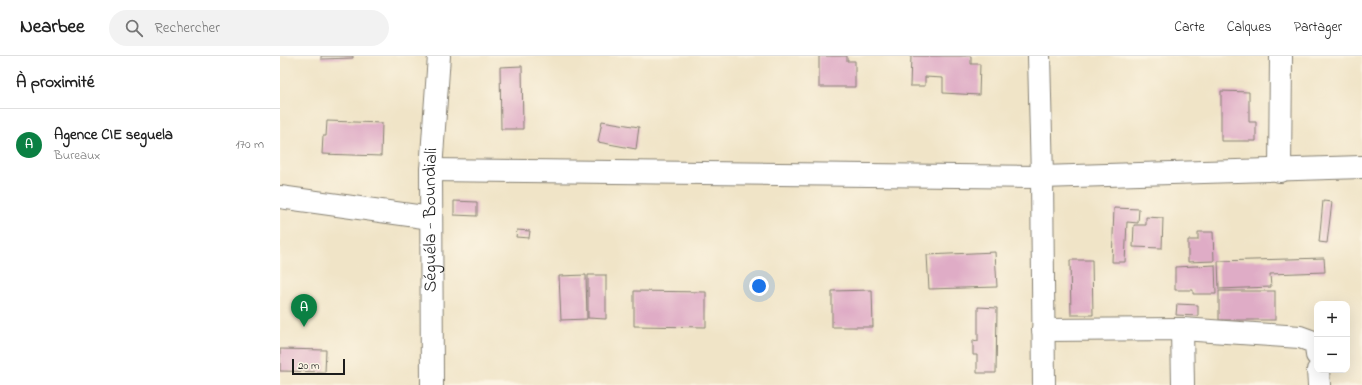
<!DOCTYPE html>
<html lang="fr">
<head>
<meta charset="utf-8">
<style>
  body { margin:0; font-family:"Indie Flower",sans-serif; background:#f2f2f2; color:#222 }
  .controls { position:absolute; right:12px; bottom:12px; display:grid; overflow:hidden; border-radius:8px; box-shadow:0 4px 16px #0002 }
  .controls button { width:36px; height:36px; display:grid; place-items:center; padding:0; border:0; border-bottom:1px solid #e0e0e0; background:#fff; color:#222; font:20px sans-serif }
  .scale { position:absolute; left:12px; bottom:10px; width:53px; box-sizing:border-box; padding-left:4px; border:2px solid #1c1c1c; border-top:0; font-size:11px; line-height:14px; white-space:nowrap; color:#1c1c1c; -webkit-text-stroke:3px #fcf5e5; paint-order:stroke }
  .you { position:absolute; left:479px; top:230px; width:14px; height:14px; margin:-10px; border:3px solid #fff; border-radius:50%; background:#1a73e8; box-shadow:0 0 0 6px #1a73e833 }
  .badge { display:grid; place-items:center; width:26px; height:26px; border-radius:50%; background:#0b8043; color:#fff; font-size:13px; font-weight:700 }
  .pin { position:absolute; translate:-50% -33px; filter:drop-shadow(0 1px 2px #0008) }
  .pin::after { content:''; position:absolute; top:21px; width:14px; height:12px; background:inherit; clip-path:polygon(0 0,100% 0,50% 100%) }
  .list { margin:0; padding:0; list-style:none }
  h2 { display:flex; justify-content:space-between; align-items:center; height:52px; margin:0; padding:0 16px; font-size:17px }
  h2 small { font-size:13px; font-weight:400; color:#767676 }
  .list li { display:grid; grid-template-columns:26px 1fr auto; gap:12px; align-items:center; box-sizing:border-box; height:72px; padding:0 16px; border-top:1px solid #e0e0e0 }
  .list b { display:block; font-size:15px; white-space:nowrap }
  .list p { margin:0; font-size:13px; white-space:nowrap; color:#767676 }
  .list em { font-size:13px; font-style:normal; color:#767676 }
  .icon { flex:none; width:22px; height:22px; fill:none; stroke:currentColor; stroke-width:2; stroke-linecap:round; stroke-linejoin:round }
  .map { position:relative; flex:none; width:1082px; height:329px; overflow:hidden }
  header { display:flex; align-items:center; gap:24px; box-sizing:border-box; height:56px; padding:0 20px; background:#fff; border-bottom:1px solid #e0e0e0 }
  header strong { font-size:19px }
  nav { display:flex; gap:22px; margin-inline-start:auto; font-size:14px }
  .search { width:280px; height:36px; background:#f2f2f2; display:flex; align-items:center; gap:10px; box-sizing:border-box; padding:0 14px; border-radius:22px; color:#767676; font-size:15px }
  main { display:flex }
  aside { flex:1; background:#fff }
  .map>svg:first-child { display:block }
</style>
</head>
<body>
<header>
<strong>Nearbee</strong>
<div class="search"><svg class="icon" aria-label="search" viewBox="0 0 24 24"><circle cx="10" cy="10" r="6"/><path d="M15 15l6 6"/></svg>Rechercher</div>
<nav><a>Carte</a><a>Calques</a><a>Partager</a></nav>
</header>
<main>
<aside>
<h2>À proximité<small></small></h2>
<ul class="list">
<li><span class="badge">A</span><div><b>Agence CIE seguela</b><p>Bureaux</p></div><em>170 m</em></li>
</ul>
</aside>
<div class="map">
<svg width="1082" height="329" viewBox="0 0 1082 329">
  <rect width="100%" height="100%" fill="#fcf5e5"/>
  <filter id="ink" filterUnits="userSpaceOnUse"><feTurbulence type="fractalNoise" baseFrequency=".025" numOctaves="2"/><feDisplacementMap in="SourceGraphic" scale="8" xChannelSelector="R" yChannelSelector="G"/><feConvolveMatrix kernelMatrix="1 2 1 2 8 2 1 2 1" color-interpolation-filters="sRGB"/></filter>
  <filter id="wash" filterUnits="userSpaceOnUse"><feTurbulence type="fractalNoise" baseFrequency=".012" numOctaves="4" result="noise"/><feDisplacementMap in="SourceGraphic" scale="16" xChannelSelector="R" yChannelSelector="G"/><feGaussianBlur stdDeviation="0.9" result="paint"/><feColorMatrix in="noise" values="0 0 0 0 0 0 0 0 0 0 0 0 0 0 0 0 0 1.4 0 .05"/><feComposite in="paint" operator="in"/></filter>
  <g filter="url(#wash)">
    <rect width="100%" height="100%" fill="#f0e4c7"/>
    <g id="blocks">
      <g fill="#dfacc6">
        <path d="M41,0h32v2l-32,1z"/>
        <path d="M539,0h28v5h8v26h-36z"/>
        <path d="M631,0h60v8h9l-1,31 -36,-2v-15l-18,-1v9h-15z"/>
        <path d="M242,10l1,63h-22l-1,-62z"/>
        <path d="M941,35l28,1v30h7v19h-35z"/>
        <path d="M47,65l55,2 -1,33 -59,-2 1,-18h3z"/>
        <path d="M322,65l37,6 -3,22 -38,-7z"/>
        <path d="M174,145l23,1v14l-23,-1z"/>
        <path d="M1043,145l9,1 -5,41 -8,-1z"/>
        <path d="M834,152l25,1 -1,14 -11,-1 -2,40h-13z"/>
        <path d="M866,161l17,1 -1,30 -29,-1 1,-22h12z"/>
        <path d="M237,174l13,1 -1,7 -13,-1z"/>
        <path d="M918,176h15l1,29 -26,1v-22h10z"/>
        <path d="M715,196l2,35 -68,2 -2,-34z"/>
        <path d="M1044,202l1,14 -55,2 1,13 -52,2 -1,-28z"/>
        <path d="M790,204h22l1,55h-22z"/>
        <path d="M935,209l1,29h-23v-4h-18v-23z"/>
        <path d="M306,219l1,44 -26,1 -2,-44z"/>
        <path d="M308,219h18v44l-18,-1z"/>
        <path d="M592,234l1,37h-41v-36z"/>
        <path d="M354,235l72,1v35l-72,-1z"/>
        <rect x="939" y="235" width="56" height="29"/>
        <path d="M897,248l21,1v11l-22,-1z"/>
        <path d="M698,251l19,1 -1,65h-19v-18h-4v-15l5,1z"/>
        <path d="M0,293l46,1 -1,22 -45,-1z"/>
      </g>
    </g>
  </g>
  <g filter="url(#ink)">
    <use href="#blocks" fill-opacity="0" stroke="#868072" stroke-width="1"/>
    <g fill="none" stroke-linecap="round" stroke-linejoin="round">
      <g stroke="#868072" stroke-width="24">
        <g id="minor">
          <path d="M759,0l3,121 2,208"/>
          <path d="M151,114l611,7 320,-10"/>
          <path d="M1000,115l1,-115"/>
          <path d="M0,141l151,21"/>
          <path d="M902,273l1,56"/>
          <path d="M763,274l139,-1 118,8 11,4 5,4 1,10"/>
          <path d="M1038,314l1,15"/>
        </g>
      </g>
      <g stroke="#868072" stroke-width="24">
        <g id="major">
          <path id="s1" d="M152,329l-1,-215 8,-114"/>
        </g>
      </g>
      <use href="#minor" stroke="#fff" stroke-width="22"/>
      <use href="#major" stroke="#fff" stroke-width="22"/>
    </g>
  </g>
  <g text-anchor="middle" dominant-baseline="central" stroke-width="3" stroke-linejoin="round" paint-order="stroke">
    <g font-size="18" fill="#1c1c1c" stroke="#fcf5e5">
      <text stroke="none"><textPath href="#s1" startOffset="165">Séguéla - Boundiali</textPath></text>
    </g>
  </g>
</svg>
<div class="controls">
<button>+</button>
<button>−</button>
</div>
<div class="scale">20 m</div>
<div class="you"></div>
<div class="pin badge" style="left:24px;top:271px">A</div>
</div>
</main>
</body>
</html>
